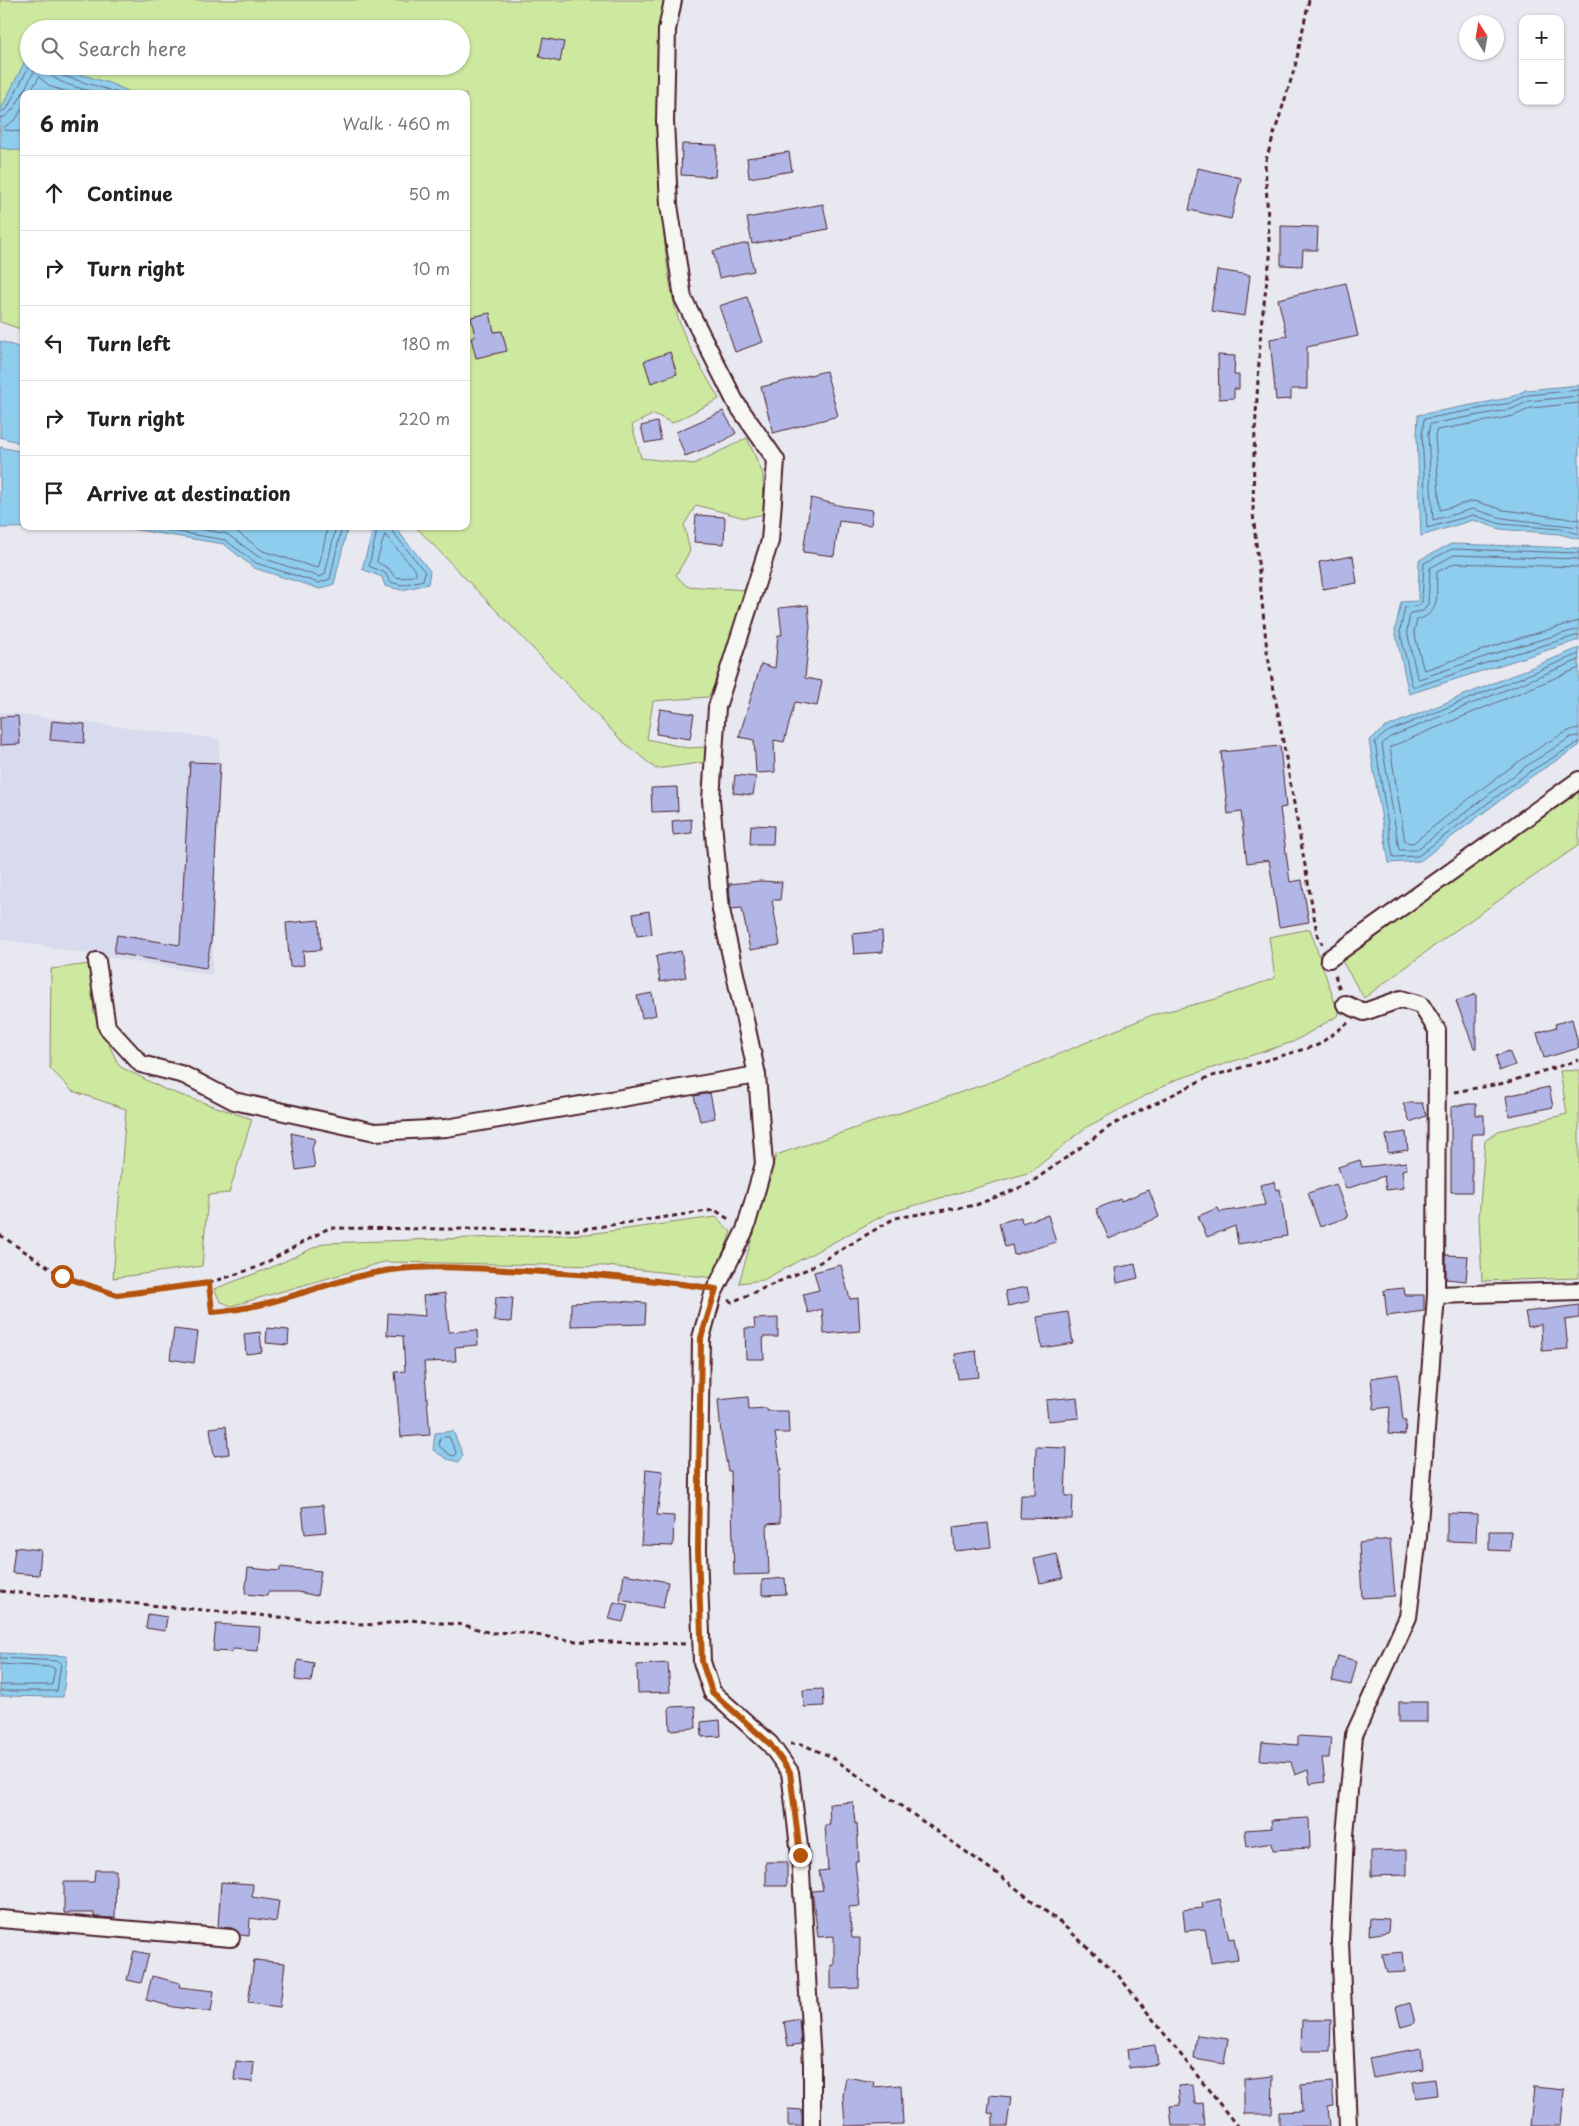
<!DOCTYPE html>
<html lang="en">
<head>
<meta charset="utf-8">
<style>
  body { margin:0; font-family:"Playpen Sans",sans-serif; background:#f6f6f6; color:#222 }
  .controls { position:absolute; right:15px; top:15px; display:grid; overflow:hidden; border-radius:10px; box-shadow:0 1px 4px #0004 }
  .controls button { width:45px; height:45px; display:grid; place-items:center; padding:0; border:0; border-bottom:1px solid #e0e0e0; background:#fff; color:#222; font:25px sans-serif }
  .compass { position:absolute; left:1459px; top:15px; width:45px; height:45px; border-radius:50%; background:#fff; box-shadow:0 1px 4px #0004; rotate:349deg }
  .stop { position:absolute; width:15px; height:15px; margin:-11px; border:4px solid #b45309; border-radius:50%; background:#fff }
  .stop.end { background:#b45309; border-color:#fff; box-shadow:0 1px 5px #0008 }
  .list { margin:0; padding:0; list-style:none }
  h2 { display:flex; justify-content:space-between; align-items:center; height:65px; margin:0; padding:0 20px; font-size:21px }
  h2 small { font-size:16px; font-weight:400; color:#767676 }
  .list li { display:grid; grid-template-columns:32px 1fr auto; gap:15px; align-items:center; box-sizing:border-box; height:75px; padding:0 20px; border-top:1px solid #e0e0e0 }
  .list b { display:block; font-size:19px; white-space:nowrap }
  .list em { font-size:16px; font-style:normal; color:#767676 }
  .icon { flex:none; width:28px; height:28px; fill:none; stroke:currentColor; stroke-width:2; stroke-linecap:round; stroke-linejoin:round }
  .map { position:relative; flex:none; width:1579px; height:2126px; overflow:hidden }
  .search { position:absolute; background:#fff; box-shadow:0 1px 4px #0004; left:20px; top:20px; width:450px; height:55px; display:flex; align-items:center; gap:12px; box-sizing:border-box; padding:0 18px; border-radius:28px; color:#767676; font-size:19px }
  .panel { position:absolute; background:#fff; box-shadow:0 1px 4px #0004; left:20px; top:90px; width:450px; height:440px; border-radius:10px }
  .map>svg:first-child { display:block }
</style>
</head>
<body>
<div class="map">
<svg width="1579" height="2126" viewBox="0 0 1579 2126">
  <rect width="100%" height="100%" fill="#e8e9f0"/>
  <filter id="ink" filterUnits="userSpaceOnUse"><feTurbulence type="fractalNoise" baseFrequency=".02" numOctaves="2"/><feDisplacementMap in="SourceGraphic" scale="10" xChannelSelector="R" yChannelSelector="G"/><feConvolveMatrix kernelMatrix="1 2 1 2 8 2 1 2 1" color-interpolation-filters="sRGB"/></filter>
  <g filter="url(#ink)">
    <path fill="#d8daed" d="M0,712l220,27 -8,236 -212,-36z"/>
    <g fill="#cde9a0" stroke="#8c8466" fill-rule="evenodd">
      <path d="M0,0h666c-11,70 -9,131 -4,201 2,40 5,79 16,117 9,29 27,55 41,81l-47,24 -18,-9 -22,11 9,33 53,6 53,-26 16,36 1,40 -19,4 -49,-13 -12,20 6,26 -14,24 10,11 61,4 -24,79 -15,28 -55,4 -6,38 40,9 20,-1 -1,15 -50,7 -36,-30 -205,-213h51v-432h-442v236l-24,-8zM29,29h432v37h-432z"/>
      <path d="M1579,790v55l-130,90 -85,63 -22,-37z"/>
      <path d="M1310,929l29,86 -46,27 -118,38 -90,48 -54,44 -143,41 -125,67 -24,3 37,-128 218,-74 158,-66 64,-16 59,-21 -6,-41z"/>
      <path d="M89,964l5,49 25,53 47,24 86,29 -23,74 -21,2 -6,71 -89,12 13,-169 -54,-18 -22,-23 1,-99z"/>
      <path d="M1579,1070v208l-97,3 -3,-63 6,-77 13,-10 69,-17 -7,-43z"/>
      <path d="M716,1217l15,15 -17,46 -108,-12 -222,-4 -153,44 -11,-5 -6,-12 56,-21 54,-25 264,-9z"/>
    </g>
    <g fill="#8fcdef" stroke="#7387a1">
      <path d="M25,61h4v5h25l58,18 22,10h-110v57l-24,-3v-37z"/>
      <path d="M0,341l24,8v95l-24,-7z"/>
      <path d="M1579,385v154l-20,-5 -59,-5 -27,-9 -52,16 -4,-101 1,-20 91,-17 17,-8z"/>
      <path d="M0,447l24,5v74l40,1 -64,1z"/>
      <path d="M113,526h235l-14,58 -14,5 -66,-21 -30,-24z"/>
      <path d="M374,526h20l36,45 -2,13 -26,6 -17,-4 -3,-9 -20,-8z"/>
      <path d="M1451,544l128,4v92l-170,54 -14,-64 6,-28 17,-1 1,-41z"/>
      <path d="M1579,648v98l-47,30 -112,85 -31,2 -20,-122 15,-13z"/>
      <path d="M453,1431l10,24 -4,7 -12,-3 -14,-9 2,-17z"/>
      <path d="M0,1653l67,3 -4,41 -63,-1z"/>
    </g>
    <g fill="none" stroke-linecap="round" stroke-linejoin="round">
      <g stroke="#666579" stroke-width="1">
        <path d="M46,66c1,18 43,24 59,28"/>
        <path d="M52,66l5,8 65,20"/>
        <path d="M29,94l10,-17 12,10 25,7"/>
        <path d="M24,105l-8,14 -13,9 2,2 19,2"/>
        <path d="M0,112l7,-3 22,-43"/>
        <path d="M0,118c16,-1 27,-39 38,-52"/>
        <path d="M1579,390l-51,5 -18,8 -86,16 -2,16 5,93 46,-13 28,9 59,5 19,5"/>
        <path d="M1579,396l-50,5 -17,8 -82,15 -2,11 5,85 40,-11 29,9 77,9"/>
        <path d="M1579,403l-48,5 -17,8 -77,14 -2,5 5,75 34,-9 30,9 75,10"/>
        <path d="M144,526l81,14 31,23 63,20 11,-4 12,-53"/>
        <path d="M183,526l44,8 32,23 61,20 5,-3 11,-48"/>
        <path d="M229,526l34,25 54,17 2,-2 9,-40"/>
        <path d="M378,526l-9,40 16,7 5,9 12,3 21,-5 2,-8 -33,-41 -1,-5"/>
        <path d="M385,535l31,36v4l-14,3 -7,-1 -6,-8 -12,-7z"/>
        <path d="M1579,553l-127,-4 -28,14 -2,39 -4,4 -13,1 -5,24 12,54 3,2 95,-32 69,-20"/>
        <path d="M1579,559l-125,-4 -24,13 -2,36 -5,7 -13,2 -3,18 10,46 2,2 89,-30 71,-20"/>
        <path d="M1579,567l-124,-4 -18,9c-2,22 6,40 -20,48l-3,11 9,37 2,2 81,-28 73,-21"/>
        <path d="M1579,654l-192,78 -12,10 18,115 25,-1 111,-84 50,-30"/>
        <path d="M1579,660l-189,77 -8,7 17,106h17l109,-83 46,-30 8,-1"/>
        <path d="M1579,668l-189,79 15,95 8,1c27,-21 140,-114 166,-115"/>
        <path d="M449,1437l7,15 -1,4 -5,-1 -11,-9 1,-8z"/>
        <path d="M0,1658l59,3 2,2 -4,28h-57"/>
        <path d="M0,1664l52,3 3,2 -3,16h-52"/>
      </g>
    </g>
    <g fill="#b1b6e7" stroke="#4a1f2b">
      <path d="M543,38l21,4 -4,20 -21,-5z"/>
      <path d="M682,144l35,1 -2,32 -34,-2z"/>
      <path d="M789,152l3,19 -43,7 -2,-20z"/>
      <path d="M1198,168l43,10 -10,41 -42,-9z"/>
      <path d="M823,204l5,25 -76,15 -5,-26z"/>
      <path d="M1281,226l37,1 -1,23h-14l-1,16 -21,-1z"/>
      <path d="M748,243l6,28 -35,7 -6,-27z"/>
      <path d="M1217,270l33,5 -5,41 -34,-5z"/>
      <path d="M1346,283l12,53 -51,11v42h-16v10l-15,1 -6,-61 17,-3 -9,-37z"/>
      <path d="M747,297l16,45 -28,10 -16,-46z"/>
      <path d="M490,313l4,19 8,-1 5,20 -31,7 -5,-20 4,-1 -4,-20z"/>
      <path d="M670,352l7,22 -26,9 -7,-22z"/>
      <path d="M1218,355l17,1 -1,19h5v14h-5v9l-15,1z"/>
      <path d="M826,371l12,45 -65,17 -12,-46z"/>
      <path d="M723,411l13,22 -12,8 -39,15 -9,-24z"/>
      <path d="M657,422l4,18 -16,3 -4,-17z"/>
      <path d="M811,498l31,8 31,4 -2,15 -32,-4 -5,35 -31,-4z"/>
      <path d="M696,515l29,2 -1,27 -30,-2z"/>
      <path d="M1353,556l4,27 -34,6 -4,-27z"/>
      <path d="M808,605l2,22 -5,51 17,3 -5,25 -22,-4 -11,40 -10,-2 1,32 -19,1 -2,-33 -15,-3 22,-73 14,4 3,-33h4l-3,-27z"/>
      <path d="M660,709l34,5 -4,25 -34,-5z"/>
      <path d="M18,716l2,28 -20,1v-28z"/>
      <path d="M52,721l33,3 -1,19 -34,-3z"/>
      <path d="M1280,746l6,61 -6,1 10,74 12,-2 7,42 -30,5 -10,-67 -22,3 -6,-51 -13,2 -7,-62z"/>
      <path d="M190,762l30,1 -9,178 -5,27 -92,-15 3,-18 63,10z"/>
      <path d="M735,775l21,2 -3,18 -20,-2z"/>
      <path d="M677,787l1,24 -26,1 -1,-24z"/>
      <path d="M691,819l1,14 -19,2 -1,-14z"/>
      <path d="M751,825l23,1 -1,18h-23z"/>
      <path d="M760,881l22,1 -2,18h-8l8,45 -30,5 -8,-42 -11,1 -2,-25z"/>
      <path d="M649,911l3,23 -15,2 -4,-22z"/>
      <path d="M319,920l2,30 -18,1 1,14 -14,2 -4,-44z"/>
      <path d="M882,931l1,21 -29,2 -2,-20z"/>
      <path d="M681,951l5,26 -26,5 -4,-26z"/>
      <path d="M652,993l4,22 -14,3 -5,-22z"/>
      <path d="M1476,994v54h-2l-18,-47z"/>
      <path d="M1572,1019l7,29 -35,10 -7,-25 19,-6 -1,-3z"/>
      <path d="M1509,1051l6,14 -16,6 -3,-15z"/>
      <path d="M1549,1087l4,20 -44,9 -3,-20z"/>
      <path d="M710,1093l5,25 -15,3 -6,-25z"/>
      <path d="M1403,1103h19l4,13 -16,6z"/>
      <path d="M1468,1104h8v11h8v19h-12v58h-21v-85z"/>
      <path d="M1406,1132l2,18 -20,3 -2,-18z"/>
      <path d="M291,1133l24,6 -3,10 3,18 -19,3z"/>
      <path d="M1360,1160l2,7 44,-5 1,7 -5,1 2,18 -18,2 -2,-14 -38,13 -8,-22z"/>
      <path d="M1274,1182l2,8 4,-1 7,47 -49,8 -3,-18 -28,11 -9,-21 20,-8 2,4 45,-7 -5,-20z"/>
      <path d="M1336,1184l12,33 -28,10 -12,-34z"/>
      <path d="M1149,1190l10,27 -50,22 -13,-30 24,-10 1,2z"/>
      <path d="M1048,1215l8,27 -42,13 -2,-10 -7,2 -6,-24 22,-6 1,6z"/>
      <path d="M1446,1255l22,1 -2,25 -20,-2z"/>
      <path d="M1135,1264l3,14 -21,5 -2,-15z"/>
      <path d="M841,1265l9,34 8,-1 2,33 -36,3 -2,-25 -14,4 -5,-19 16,-4 -5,-18z"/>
      <path d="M1027,1287l3,14 -22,5 -3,-15z"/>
      <path d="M1404,1288l1,7h19v16l-37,5 -3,-26z"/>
      <path d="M445,1293l4,39 28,-2 1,15 -23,2 1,14 -32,1 6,73 -29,2 -6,-65 10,-1 -2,-35 -16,-1 1,-22 37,3 -2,-20z"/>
      <path d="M496,1297l17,1 -2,24 -17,-1z"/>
      <path d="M617,1301l29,2 -1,21 -74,2v-23z"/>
      <path d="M1579,1305v13l-14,2 3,29 -26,2 -1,-27 -13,3 -3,-15z"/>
      <path d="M1068,1312l5,31 -31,5 -5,-31z"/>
      <path d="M778,1318v19h-15l1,22h-18l-1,-31h10l-1,-9z"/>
      <path d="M267,1328l22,2 -1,15 -22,-2z"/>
      <path d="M174,1329l24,3 -4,31 -24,-4z"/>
      <path d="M260,1332l2,20 -16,2 -2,-20z"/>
      <path d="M976,1351l3,26 -21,2 -3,-25z"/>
      <path d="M1398,1374l5,47h3l-1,14 -17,-1 2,-27 -16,2 -3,-31z"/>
      <path d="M748,1397l1,12 18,-1v3h21l1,22h-14l6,38h-2l1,52 -13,1 2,50 -35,1 -3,-104h-3l-7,-37 -3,-34z"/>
      <path d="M1077,1397l2,21 -31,3 -2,-21z"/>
      <path d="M226,1426l3,28 -15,2 -4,-28z"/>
      <path d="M1036,1447l31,1 -2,48h8l-1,23 -52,-1 1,-23h14z"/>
      <path d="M646,1469l17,2 -6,44 17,1 -1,30 -32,-1z"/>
      <path d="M323,1505l3,27 -21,2 -3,-27z"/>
      <path d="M1447,1513l30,1 -1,28 -29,-1z"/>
      <path d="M988,1523l3,24 -36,4 -2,-24z"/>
      <path d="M1489,1531h22l-1,20 -21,-1z"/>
      <path d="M1390,1539l5,57 -33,2 -3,-55z"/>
      <path d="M15,1547l26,3 -2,25 -27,-2z"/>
      <path d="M1057,1554l6,24 -23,5 -6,-24z"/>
      <path d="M280,1567l41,4 -4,25 -19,-4h-30l-1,4 -22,-2 3,-26 32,3z"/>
      <path d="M624,1574l44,8 -5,26 -43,-8z"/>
      <path d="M785,1578l1,16 -24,1v-15z"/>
      <path d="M614,1602l14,3 -5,17 -14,-3z"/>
      <path d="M148,1614l19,3 -2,14 -19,-3z"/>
      <path d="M216,1624l44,3 -2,24 -25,-2 -1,3 -19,-1z"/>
      <path d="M1338,1656l19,5 -6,24 -19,-4z"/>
      <path d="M298,1660l16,3 -3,19 -16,-2z"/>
      <path d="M668,1663l2,29 -32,1 -1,-28z"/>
      <path d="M823,1689l1,17 -20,1 -1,-17z"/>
      <rect x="1399" y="1702" width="28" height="20"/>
      <path d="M695,1706l1,22 -26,2 -1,-23z"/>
      <path d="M720,1720l1,16 -19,1 -1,-15z"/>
      <path d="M1298,1736l33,2 -2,20h-7l3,24 -15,2 -2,-14 -13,5 -4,-13 -31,-2 2,-18 36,3z"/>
      <path d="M853,1802l2,22 2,-1 2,38 -4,1 5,44 -11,1 3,31h8l-1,50 -28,1v-24h3v-29l-16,1 -6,-46 11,-1 -4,-19 9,-1 -3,-45h5l-1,-21z"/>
      <path d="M1309,1818l1,30 -37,2 -1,-7 -25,4 -2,-17 27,-2 -1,-8z"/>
      <path d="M1407,1850v25l-36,1v-25z"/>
      <rect x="766" y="1862" width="21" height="24"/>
      <path d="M95,1870h21l-1,48 -21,-1v-4h-30v-31h30z"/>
      <path d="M221,1882l32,2 -1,13 27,4 -3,21 -26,-4 -1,18 -9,-1 -8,-7 -14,-1z"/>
      <path d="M1220,1899l9,40 5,-1 4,21 -27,4 -6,-34 -20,2 -2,-21 20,-2 -1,-5z"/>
      <path d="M1370,1918l19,1 -1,13 -19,3z"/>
      <path d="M134,1951l15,3 -8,29 -14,-3z"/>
      <path d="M1403,1952l2,20 -18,1 -5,-19z"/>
      <path d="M254,1960l31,3 -5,44 -32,-4z"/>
      <path d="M152,1976l28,7 -1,4 35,4 -3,21 -37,-5 -28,-7z"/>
      <path d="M1410,2003l5,20 -14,4 -5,-20z"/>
      <path d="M799,2019l2,25 -13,2 -4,-24z"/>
      <path d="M1302,2020h29l-1,31h-29z"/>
      <path d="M1197,2035l31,4 -4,25 -30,-5z"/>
      <path d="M1155,2045l3,19 -29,4 -2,-19z"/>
      <path d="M1421,2048l2,21 -50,9 -4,-20z"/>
      <path d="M236,2061l18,2 -2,19 -18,-2z"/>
      <path d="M1273,2076l-1,38h-28v-35z"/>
      <path d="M846,2077l28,5 -1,5 28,-2 2,39 -58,2 -2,-31z"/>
      <path d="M1435,2079l2,16 -21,3 -3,-16z"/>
      <path d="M1332,2082l2,24 -6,1 2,19h-51v-14l23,-1 -1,-26z"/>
      <path d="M1193,2085l2,19 8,-1 2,23h-33l-2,-20 10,-1 -2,-19z"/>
      <path d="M1534,2087l30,3 -3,36h-31z"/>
      <path d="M990,2095l21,2 -4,29h-14v-12l-5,-1z"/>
      <path d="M788,2109l14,1v16h-14z"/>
    </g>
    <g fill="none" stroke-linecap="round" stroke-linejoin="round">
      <g stroke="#4a1f2b" stroke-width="20">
        <g id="street">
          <path d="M673,0l-6,30 -2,91 4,84 14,93 53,105 40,57 -6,81 -53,166 -6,93 10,110 36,165 7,89 -19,66 -32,64 -12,44 -3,212 4,112 10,30 58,52 20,28 10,83 12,208v63"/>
          <path d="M1329,959l250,-179"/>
          <path d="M97,961l10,66 34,37 43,11 50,26 141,31 71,-4 311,-53"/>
          <path d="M1345,1004l19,8 37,-13 20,6 16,25 -1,265 -18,242 -10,80 -54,118 -9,100 -5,106 8,185"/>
          <path d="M1436,1295l143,-4"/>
          <path d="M0,1919l231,19"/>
        </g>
      </g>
      <g stroke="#4a1f2b" stroke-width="3" stroke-dasharray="5 4" stroke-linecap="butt">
        <path d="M1309,0l-14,67 -30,96 5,94 -9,69 -7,125 -1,62 14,138 50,282 5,11"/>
        <path d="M1335,975l5,15"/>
        <path d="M1454,1092l51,-9 74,-23"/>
        <path d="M0,1235l62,41 55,19 92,-12 49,-16 71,-39 247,2 139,-20 15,10"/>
        <path d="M209,1283l3,29c63,-3 119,-35 181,-43 38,-4 79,-1 117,1 63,3 126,6 189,16"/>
        <path d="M728,1300l4,2 78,-34 85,-50 81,-13 53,-21 83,-59 94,-47 112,-33 30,-22"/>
        <path d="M0,1591l311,29 64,5 35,-5 54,5 27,8 25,-1 59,9 110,3"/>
        <path d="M790,1744h11l29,12 169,119 63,49 56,51 119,151"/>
      </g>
      <use href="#street" stroke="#f6f6f2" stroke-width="16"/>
    </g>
  </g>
  <g fill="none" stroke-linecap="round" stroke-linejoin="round" filter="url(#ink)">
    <path stroke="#b45309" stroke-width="6" d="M62,1276l55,19 92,-12 3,29c62,-3 119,-34 180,-42 35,-5 78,-2 113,0 71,3 141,8 211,19l-15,49 -3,212 4,112 10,30 58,52 20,28 10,83"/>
  </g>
</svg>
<div class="controls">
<button>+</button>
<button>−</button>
</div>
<svg class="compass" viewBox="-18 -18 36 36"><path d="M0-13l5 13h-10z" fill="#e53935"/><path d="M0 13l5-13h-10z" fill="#767676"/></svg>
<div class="stop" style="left:62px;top:1276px"></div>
<div class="stop end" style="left:800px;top:1855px"></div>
<div class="search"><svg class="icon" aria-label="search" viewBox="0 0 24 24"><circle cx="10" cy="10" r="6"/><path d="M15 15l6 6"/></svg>Search here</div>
<section class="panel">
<h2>6 min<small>Walk · 460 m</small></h2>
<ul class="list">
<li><svg class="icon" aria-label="ahead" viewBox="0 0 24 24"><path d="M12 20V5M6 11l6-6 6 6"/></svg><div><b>Continue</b></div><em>50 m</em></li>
<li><svg class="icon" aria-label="right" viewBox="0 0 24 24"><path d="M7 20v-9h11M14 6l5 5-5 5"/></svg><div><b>Turn right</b></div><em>10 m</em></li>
<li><svg class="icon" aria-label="left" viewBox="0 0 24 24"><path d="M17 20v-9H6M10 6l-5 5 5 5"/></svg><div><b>Turn left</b></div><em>180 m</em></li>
<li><svg class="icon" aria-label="right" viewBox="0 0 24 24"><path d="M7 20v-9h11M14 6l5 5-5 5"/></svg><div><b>Turn right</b></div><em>220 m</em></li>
<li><svg class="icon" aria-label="arrive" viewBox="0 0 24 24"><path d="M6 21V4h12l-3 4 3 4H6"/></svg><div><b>Arrive at destination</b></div></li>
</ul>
</section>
</div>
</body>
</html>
